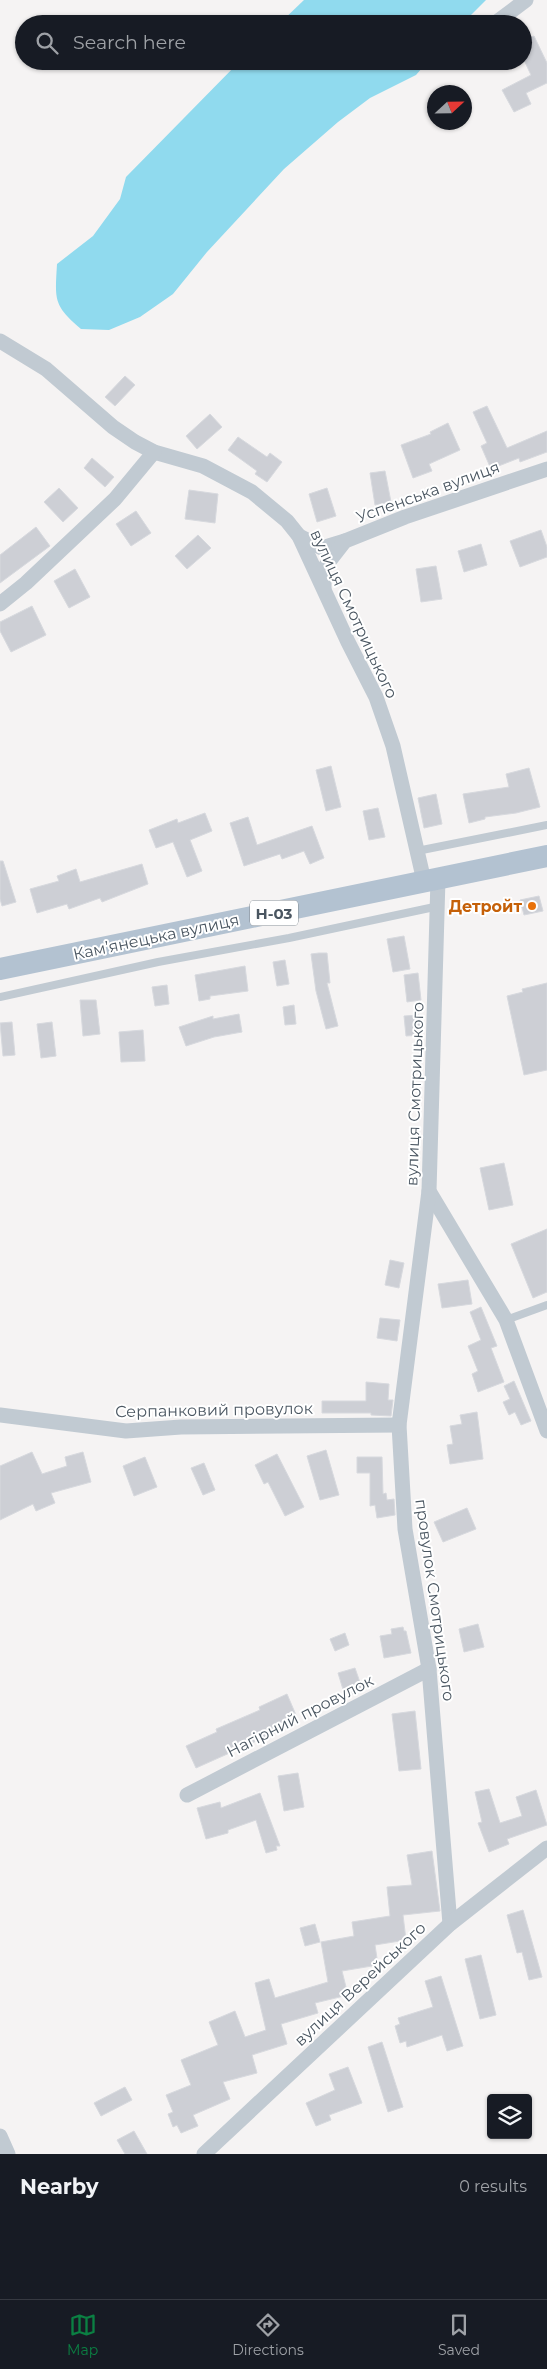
<!DOCTYPE html>
<html lang="en">
<head>
<meta charset="utf-8">
<style>
  body { margin:0; font-family:Montserrat,sans-serif; background:#20242c; color:#f1f3f6 }
  .controls { position:absolute; right:15px; bottom:15px; display:grid; overflow:hidden; border-radius:5px; box-shadow:0 1px 4px #0004 }
  .controls button { width:45px; height:45px; display:grid; place-items:center; padding:0; border:0; border-bottom:1px solid #363941; background:#171b24; color:#f1f3f6; font:25px sans-serif }
  .compass { position:absolute; left:427px; top:85px; width:45px; height:45px; border-radius:50%; background:#171b24; box-shadow:0 1px 4px #0004; rotate:68deg }
  .list { margin:0; padding:0; list-style:none }
  h2 { display:flex; justify-content:space-between; align-items:center; height:65px; margin:0; padding:0 20px; font-size:21px }
  h2 small { font-size:16px; font-weight:400; color:#9ea1a6 }
  .icon { flex:none; width:28px; height:28px; fill:none; stroke:currentColor; stroke-width:2; stroke-linecap:round; stroke-linejoin:round }
  .map { position:relative; flex:none; width:547px; height:2154px; overflow:hidden }
  .search { position:absolute; background:#171b24; box-shadow:0 1px 4px #0004; left:15px; right:15px; top:15px; height:55px; display:flex; align-items:center; gap:12px; box-sizing:border-box; padding:0 18px; border-radius:28px; color:#9ea1a6; font-size:19px }
  .sheet { height:145px; background:#171b24 }
  nav { display:flex; justify-content:space-around; align-items:center; box-sizing:border-box; height:70px; border-top:1px solid #363941; background:#171b24; font-size:14px; color:#9ea1a6 }
  nav a { display:grid; justify-items:center; gap:2px }
  nav .on { color:#0b8043 }
  .map>svg:first-child { display:block }
</style>
</head>
<body>
<div class="map">
<svg width="547" height="2154" viewBox="0 0 547 2154">
  <rect width="100%" height="100%" fill="#f5f3f3"/>
  <g fill="#90daee">
    <path d="M304,0h182l-24,24h-183z"/>
    <path d="M240,61h188l-12,14 -46,23 -32,24 -54,47 -77,83 -34,42 -33,23 -31,13 -28,-1c-28,-24 -26,-29 -24,-65l36,-28 27,-37 6,-22z"/>
  </g>
  <g fill="#cdcfd5" stroke="#d7d9de">
    <path d="M534,36l13,27v20l-21,10 5,11 -17,8 -12,-22 29,-15 -8,-17v-17z"/>
    <path d="M125,376l10,9 -20,21 -10,-9z"/>
    <path d="M487,406l20,42 40,-17v21l-27,10 -1,-4 -28,11 -10,-23 6,-3 -14,-31z"/>
    <path d="M210,414l12,13 -25,22 -11,-13z"/>
    <path d="M448,423l12,27 -31,14 3,7 -19,7 -12,-33 30,-11 -1,-2z"/>
    <path d="M238,437l29,20 3,-4 12,9 -15,20 -12,-8 2,-3 -29,-21z"/>
    <path d="M92,458l22,19 -9,10 -21,-19z"/>
    <path d="M385,471l6,31 -16,3 -5,-32z"/>
    <path d="M59,488l19,20 -15,14 -19,-20z"/>
    <path d="M327,488l9,28 -19,6 -8,-28z"/>
    <path d="M189,490l29,4 -3,29 -30,-4z"/>
    <path d="M136,511l15,22 -20,13 -15,-22z"/>
    <path d="M36,527l14,19 -50,37v-28z"/>
    <path d="M541,530l6,17v10l-27,10 -10,-26z"/>
    <path d="M198,535l13,13 -24,21 -12,-13z"/>
    <path d="M481,544l6,21 -23,7 -6,-21z"/>
    <path d="M436,566l6,33 -21,3 -5,-33z"/>
    <path d="M75,569l15,28 -21,11 -15,-27z"/>
    <path d="M32,606l14,29 -35,17 -11,-21v-9z"/>
    <path d="M331,766l10,41 -15,4 -10,-41z"/>
    <path d="M529,768l11,39 -24,6 -31,4v2l-16,4 -6,-29 46,-7 -3,-13z"/>
    <path d="M436,794l6,30 -18,4 -6,-30z"/>
    <path d="M378,808l7,29 -16,3 -6,-29z"/>
    <path d="M205,813l7,18 -22,9 12,31 -15,6 -14,-35 -17,6 -7,-18 28,-11 1,4z"/>
    <path d="M248,817l9,28 55,-19 12,32 -14,6 -6,-13 -22,8 -2,-5 -36,12 -14,-43z"/>
    <path d="M0,861h3l13,41 -14,4 -2,-7z"/>
    <path d="M142,864l6,20 -46,18 -2,-4 -31,11 -2,-5 -30,9 -7,-24 29,-8 -2,-5 19,-7 4,13z"/>
    <path d="M539,896l4,15 -19,4 -4,-15z"/>
    <path d="M404,936l6,33 -17,3 -6,-33z"/>
    <path d="M319,953h8l3,30h-3l11,43 -12,3 -10,-38 -5,-37z"/>
    <path d="M285,960l4,24 -12,2 -4,-24z"/>
    <path d="M245,966l3,25 -38,5v3l-11,2 -4,-26z"/>
    <path d="M418,973l3,27 -14,2 -3,-27z"/>
    <path d="M547,983v87l-23,5 -17,-79 16,-4 -1,-3z"/>
    <path d="M167,985l2,19 -14,2 -3,-19z"/>
    <path d="M80,1000h16l4,34 -17,2z"/>
    <path d="M294,1005l2,19 -11,1 -2,-18z"/>
    <path d="M239,1014l3,18 -28,5 -28,9 -7,-19 34,-11v3z"/>
    <path d="M419,1015l2,20 -15,1 -2,-20z"/>
    <path d="M12,1022l3,33 -12,1 -3,-33z"/>
    <path d="M52,1022l4,34 -15,2 -4,-34z"/>
    <path d="M143,1030l2,31 -24,1 -2,-30z"/>
    <path d="M504,1163l9,42 -24,5 -9,-42z"/>
    <path d="M547,1229v63l-14,6 -22,-54z"/>
    <path d="M390,1260l14,3 -5,25 -14,-3z"/>
    <path d="M468,1280l4,24 -30,4 -4,-24z"/>
    <path d="M481,1307l16,39 -6,2 13,34 -26,10 -6,-18 6,-3 -10,-25 13,-6 -11,-28z"/>
    <path d="M380,1318l20,2 -3,21 -20,-3z"/>
    <path d="M514,1381l17,40 -10,4 -6,-13 -6,3 -6,-13 7,-3 -6,-13z"/>
    <path d="M366,1382l23,2 -1,16h5l-2,16 -20,-1v-2h-49v-12h44z"/>
    <path d="M477,1412l6,47 -33,5 -3,-19 6,-1 -3,-18 12,-2 -2,-9z"/>
    <path d="M326,1450l13,45 -19,5 -13,-44z"/>
    <path d="M32,1452l10,22 25,-8 -2,-9 18,-5 8,30 -40,11 4,10 -19,8 -3,-7 -33,16v-54z"/>
    <path d="M277,1454l27,53 -19,9 -17,-34 -4,2 -9,-19z"/>
    <path d="M145,1457l12,30 -23,9 -11,-30z"/>
    <path d="M357,1457h25l1,37 3,-1 1,7 7,-1 1,16 -18,3 -2,-13 -5,1v-33h-13z"/>
    <path d="M204,1463l11,27 -12,5 -12,-27z"/>
    <path d="M467,1508l9,21 -33,13 -9,-20z"/>
    <path d="M478,1624l6,23 -20,5 -5,-23z"/>
    <path d="M403,1627l1,4h2l5,22 -27,5 -4,-22 12,-2 -1,-5z"/>
    <path d="M345,1633l4,12 -14,6 -5,-12z"/>
    <path d="M355,1668l8,23 -18,5 -7,-23z"/>
    <path d="M287,1694l12,28 -103,46 -10,-22 31,-14 -1,-3 44,-19 -1,-3z"/>
    <path d="M415,1711l6,58 -22,2 -7,-57z"/>
    <path d="M298,1773l6,34 -20,4 -6,-35z"/>
    <path d="M489,1789l11,34 22,-7 -6,-19 20,-7 11,35 -40,14 2,5 -20,8 -11,-29 4,-1 -7,-30z"/>
    <path d="M260,1793l20,53h-4l1,4 -11,3 -10,-33 -28,10v3l-22,6 -9,-31 23,-6 1,6z"/>
    <path d="M432,1851l8,60 -37,4 3,25 -31,5 3,20 -36,6 6,24 -33,8 3,10 -37,11 6,20 -35,11 5,18 -34,9 7,17 -37,16 5,11 -17,7 -4,-8 -4,2 -5,-13 5,-2 -7,-17 25,-10 -10,-25 37,-15 -9,-23 26,-11 10,26 21,-7 -11,-47 14,-4 6,19 53,-16 -7,-40 33,-6 -2,-14 38,-6 -3,-29 25,-2 -5,-30z"/>
    <path d="M523,1910l19,67 -13,3 -7,-28 -5,1 -10,-38z"/>
    <path d="M315,1924l5,18 -15,4 -5,-18z"/>
    <path d="M481,1955l15,60 -16,4 -15,-60z"/>
    <path d="M441,1976l22,70 -16,5 -5,-16 -35,12 -1,-6 -6,2 -5,-17 5,-2 -2,-6 35,-11 -8,-26z"/>
    <path d="M382,2042l21,65 -15,5 -20,-65z"/>
    <path d="M348,2067l14,36 -33,12 2,5 -15,6 -10,-23 29,-13 -6,-16z"/>
    <path d="M125,2087l7,13 -31,16 -7,-13z"/>
    <path d="M134,2131l13,23h-22l-8,-14z"/>
  </g>
  <g fill="none" stroke-linecap="round" stroke-linejoin="round">
    <g stroke="#c1cad2" stroke-width="8">
      <path d="M417,851l130,-26"/>
      <path d="M0,997l158,-35 131,-24 150,-32"/>
      <path d="M506,1320l41,-15"/>
    </g>
    <g stroke="#c1cad2" stroke-width="15">
      <path d="M494,24l32,-24"/>
      <path d="M0,341l46,28 67,58 22,15 19,10 49,14 49,26 35,29 12,15 49,106 28,55 17,49 31,135"/>
      <path d="M299,536l23,12 23,-7"/>
      <path d="M324,588v-20l21,-27 60,-24 142,-48"/>
      <path d="M0,604l26,-21 89,-84 39,-47"/>
      <path d="M438,879l-9,312 77,129 41,111"/>
      <path d="M429,1191l-30,234 6,104 24,140 21,255"/>
      <path d="M0,1415l126,16 55,-4 218,-2"/>
      <path d="M187,1795l242,-126"/>
      <path d="M0,2136l8,18"/>
      <path d="M204,2154l246,-230 97,-76"/>
    </g>
    <path stroke="#b3c2d1" stroke-width="22" d="M0,969l547,-113"/>
  </g>
  <circle fill="#e8710a" stroke="#fff" stroke-width="2" cx="532" cy="906" r="5"/>
  <g text-anchor="middle" dominant-baseline="central" stroke-width="4" stroke-linejoin="round" paint-order="stroke">
    <rect fill="#fff" stroke="#808990" stroke-width="1" x="250" y="900.5" width="48" height="25" rx="4"/>
    <g font-size="15" font-weight="bold" fill="#4a5661">
      <text x="274" y="913">Н-03</text>
    </g>
    <g font-size="16" fill="#4a5661" stroke="#fff">
      <text transform="translate(428 492) rotate(-20)">Успенська вулиця</text>
      <text transform="translate(354 614) rotate(65)">вулиця Смотрицького</text>
      <text transform="translate(156 937) rotate(-12)">Камʼянецька вулиця</text>
      <text transform="translate(415 1094) rotate(-88)">вулиця Смотрицького</text>
      <text transform="translate(214 1410) rotate(-1)">Серпанковий провулок</text>
      <text transform="translate(435 1600) rotate(82)">провулок Смотрицького</text>
      <text transform="translate(300 1716) rotate(-27)">Нагірний провулок</text>
      <text transform="translate(360 1984) rotate(-43)">вулиця Верейського</text>
    </g>
    <g font-size="16" font-weight="bold" fill="#c56008" stroke="#fff" text-anchor="end">
      <text x="522" y="906">Детройт</text>
    </g>
  </g>
</svg>
<div class="controls">
<button><svg class="icon" aria-label="layers" viewBox="0 0 24 24"><path d="M12 4l9 5-9 5-9-5zM3 14l9 5 9-5"/></svg></button>
</div>
<svg class="compass" viewBox="-18 -18 36 36"><path d="M0-13l5 13h-10z" fill="#e53935"/><path d="M0 13l5-13h-10z" fill="#9ea1a6"/></svg>
<div class="search"><svg class="icon" aria-label="search" viewBox="0 0 24 24"><circle cx="10" cy="10" r="6"/><path d="M15 15l6 6"/></svg>Search here</div>
</div>
<section class="sheet">
<h2>Nearby<small>0 results</small></h2>
<ul class="list">
</ul>
</section>
<nav>
<a class="on"><svg class="icon" aria-label="map" viewBox="0 0 24 24"><path d="M3 6l6-2 6 2 6-2v14l-6 2-6-2-6 2zM9 4v14M15 6v14"/></svg>Map</a>
<a><svg class="icon" aria-label="directions" viewBox="0 0 24 24"><path d="M12 3l9 9-9 9-9-9zM9 14v-3h6M13 9l2 2-2 2"/></svg>Directions</a>
<a><svg class="icon" aria-label="saved" viewBox="0 0 24 24"><path d="M7 4h10v16l-5-4-5 4z"/></svg>Saved</a>
</nav>
</body>
</html>
